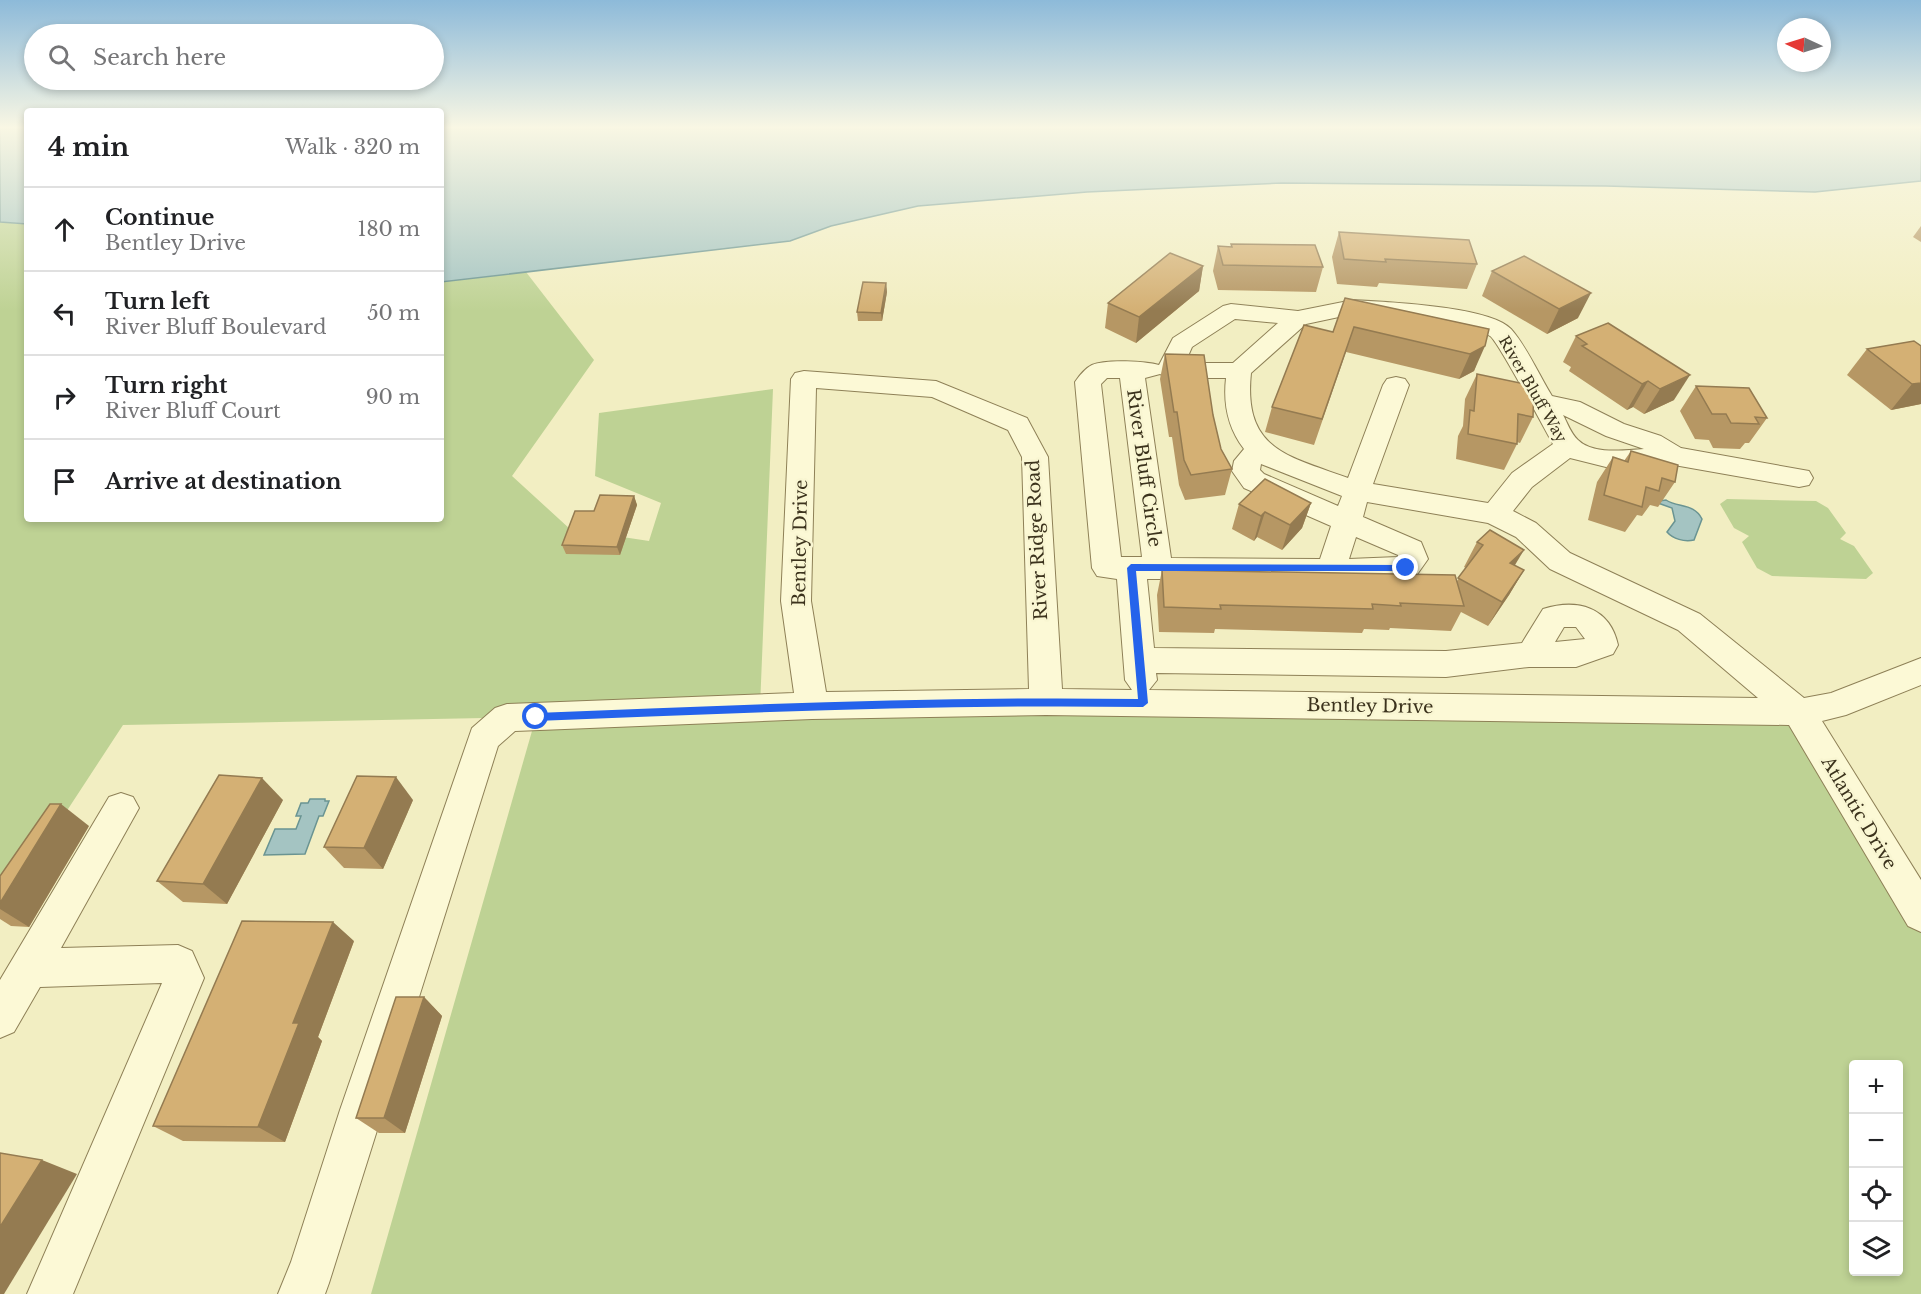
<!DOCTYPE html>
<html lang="en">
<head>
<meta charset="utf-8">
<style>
  body { margin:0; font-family:"Libre Baskerville",serif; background:#f6f6f6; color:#202124 }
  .controls { position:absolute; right:18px; bottom:18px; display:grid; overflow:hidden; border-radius:6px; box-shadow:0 3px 9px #0003 }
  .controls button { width:54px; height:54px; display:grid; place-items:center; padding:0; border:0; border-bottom:2px solid #e0e0e0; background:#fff; color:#202124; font:30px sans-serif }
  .compass { position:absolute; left:1777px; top:18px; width:54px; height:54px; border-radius:50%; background:#fff; box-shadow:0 3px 9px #0003; rotate:274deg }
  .stop { position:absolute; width:18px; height:18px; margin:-14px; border:4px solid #2563eb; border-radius:50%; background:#fff }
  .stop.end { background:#2563eb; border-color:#fff; box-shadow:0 2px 6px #0008 }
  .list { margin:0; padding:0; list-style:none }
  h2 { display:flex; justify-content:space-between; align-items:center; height:78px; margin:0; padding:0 24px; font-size:26px }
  h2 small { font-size:20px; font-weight:400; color:#757577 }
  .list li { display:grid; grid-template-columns:39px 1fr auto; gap:18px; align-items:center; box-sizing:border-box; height:84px; padding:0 24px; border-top:2px solid #e0e0e0 }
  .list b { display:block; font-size:22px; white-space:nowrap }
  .list p { margin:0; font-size:20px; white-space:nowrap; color:#757577 }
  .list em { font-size:20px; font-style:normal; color:#757577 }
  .icon { flex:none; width:33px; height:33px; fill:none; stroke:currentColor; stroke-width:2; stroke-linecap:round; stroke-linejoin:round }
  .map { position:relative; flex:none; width:1921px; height:1294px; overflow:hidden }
  .search { position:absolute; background:#fff; box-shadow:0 3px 9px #0003; left:24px; top:24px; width:420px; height:66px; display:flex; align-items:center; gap:15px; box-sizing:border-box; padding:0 21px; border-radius:33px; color:#757577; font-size:22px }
  .panel { position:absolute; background:#fff; box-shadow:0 3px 9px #0003; left:24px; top:108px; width:420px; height:414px; border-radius:6px }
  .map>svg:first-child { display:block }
</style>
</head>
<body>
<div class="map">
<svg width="1921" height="1294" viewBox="0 0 1921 1294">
  <rect width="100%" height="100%" fill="#f2eec2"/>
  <g fill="#bed294" fill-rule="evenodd">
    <path d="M0,222l27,2v295h414v-237l85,-10 68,88 -82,116 58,53 79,12 12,-38 -66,-27 4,-63 174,-24 -13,318 1037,5 124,202v380h-1550l165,-577 -413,8 -123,188zM1854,1064h44v208h-44z"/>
    <path d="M1727,499l89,2 12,7 18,25 -6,6 14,7 19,27 -7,6 -94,-3 -15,-8 -15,-26 7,-6 -15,-8 -14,-24z"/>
  </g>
  <g fill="#a4c4c2" stroke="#6a9492" stroke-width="1.5">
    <path d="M0,129h27v95l-27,-2z"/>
    <path d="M441,129h1480v52l-106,11 -209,-6 -324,-3 -195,9 -169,14 -87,20 -41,15 -349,41z"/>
    <path d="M1666,500c12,8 28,3 36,19l-8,21c-10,2 -21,-1 -27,-8l8,-11 -3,-13 -14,-5 1,-2z"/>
    <path d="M310,799h15v2h4l-6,15h-4l-14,38 -41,1 11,-26h21l5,-13h-5l5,-13h7z"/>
  </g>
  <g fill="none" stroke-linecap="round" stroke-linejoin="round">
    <g stroke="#8e8057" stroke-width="2">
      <g id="minor">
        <path d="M1353,300c32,2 137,6 158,29 16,18 28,46 41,67l28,6 44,22 37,12 20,12 128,23 4,7 -4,7 -10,2 -125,-22 -68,2 -36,-9 -38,29 -19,24 23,12 34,30 130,61 104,84 27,-5 90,-35v27l-75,30 -24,6 99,159v52l-13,-6 -119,-201 -743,-10 -234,4 -297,12 -17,15 -169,537 -4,11h-47l13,-32 49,-152 132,-382 23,-20 12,-4 287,-11 -13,-92 10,-222 4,-6 9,-2 132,10 91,37 21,39 14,232 70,1 -7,-10 -8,-101 -20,-3 -5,-8 -17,-186c4,-6 11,-14 17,-17 13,-6 54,-4 67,0l14,-27 50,-32 8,-2 67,7zM1353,314c41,2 101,0 137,22 8,5 54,92 63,108l-41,29 -24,30 -115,-19 36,-99 -4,-6 -9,-2 -9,2 -4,6 -35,93c-60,-22 -105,-28 -97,-105l55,-49zM1235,319l43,4 -45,40h-48l7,-16zM1160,374l9,4h57c-3,27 2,50 18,71l-10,12 -2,10 12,17 87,38 -11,33 -149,-1 -26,-180zM1107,378h13l22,179h-21l-20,-173zM816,388l116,9 76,33 14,27 7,232 -203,3 -15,-91zM1563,415l43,21 38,13c-19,1 -51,6 -66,-9 -7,-6 -11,-18 -15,-25zM1261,464l81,32 -4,10 -74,-32 -4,-4zM1367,502l121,21 28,14 34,32 128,61 80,68 -609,-8 8,-10 -1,-7 290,4 83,-10h47l37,-13 5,-9c-8,-38 -41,-47 -75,-36l-21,34 -76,8 -292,-3 -7,-69h259l10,-3 12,-17 -7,-17 -58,-25zM1356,537l42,18v2l-49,2zM1564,627h12l9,12 -30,3z"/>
        <path d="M121,793l12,4 6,11 -78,140 117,-3 14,6 12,27 -131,316h-46l135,-311 -122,4 -26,45 -14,6v-58l109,-183z"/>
      </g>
    </g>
    <use href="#minor" fill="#fcf9d6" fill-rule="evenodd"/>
  </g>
  <g fill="#b69764">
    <path d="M1921,226v16l-8,-5z"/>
    <path d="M1339,232l138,32 -10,25 -88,-6 -2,4 -40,-3 -5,-27z"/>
    <path d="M1231,244l92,23 -7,25 -98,-2 -5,-19 5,-25 13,1z"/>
    <path d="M1203,266l-4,25 -63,52 -31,-15 3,-25z"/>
    <path d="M1492,271l86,47 -31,16 -65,-38z"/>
    <path d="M886,283l1,9 -5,29h-24l-1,-9z"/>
    <path d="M1345,298l144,31 -15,42 -15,8 -113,-27 -32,93 -49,-13 7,-25 61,-75z"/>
    <path d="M1608,323l66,77 -30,14 -11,-7 -6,3 -58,-39 2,-4 -8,-5 13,-26z"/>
    <path d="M1914,341l7,63 -30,6 -44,-35 20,-26z"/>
    <path d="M1165,354l48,61 8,34 11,20 -7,26 -40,5 -6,-15 -7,-48h-3l-9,-58z"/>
    <path d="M1477,374l56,43 -13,26 -3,-1v2l-13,26 -48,-11 2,-23 5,-10 2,-27z"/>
    <path d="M1696,386l71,32 -18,25h-4l-5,6 -27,-1 -4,-8 -14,-1 -15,-28z"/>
    <path d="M1631,451l44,31 -17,25 -8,-2 -8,11 -5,-1 -12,17 -37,-12 9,-38 16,-25 11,4z"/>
    <path d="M634,496l3,9 -17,50 -54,-1 -4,-9 32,-34z"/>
    <path d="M1311,503l-9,25 -20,22 -25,-13 -3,4 -22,-12 7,-25z"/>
    <path d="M1477,542l38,24 9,4 -15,25 -21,31 -27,-14 -10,19 -61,-3 -1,2 -25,-1 -2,4 -147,-4 -1,4 -55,-1 -2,-37 5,-25 295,11 9,-13 -2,-1z"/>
    <path d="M283,800l-56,104 -44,-2 -26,-21z"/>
    <path d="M413,800l-30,69 -39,-1 -20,-21z"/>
    <path d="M89,826l-60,101 -18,-1 -11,-7v-43z"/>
    <path d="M354,941l-36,96 4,4 -37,101 -102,-1 -30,-15z"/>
    <path d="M424,997l18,19 -37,117h-26l-23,-15z"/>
  </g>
  <g fill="#947b51">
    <path d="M1203,266l-4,25 -63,52 3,-26z"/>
    <path d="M886,283l1,9 -5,29 -1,-8z"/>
    <path d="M1591,293l-13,25 -31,16 12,-25z"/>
    <path d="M1485,346l-11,25 -15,8 11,-25z"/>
    <path d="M1690,375l-16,25 -30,14 16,-25z"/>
    <path d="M1648,381l-15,26 -6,3 15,-26z"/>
    <path d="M1921,383v21l-30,6 21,-26z"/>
    <path d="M634,496l3,9 -17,50 -3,-8z"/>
    <path d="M1311,503l-9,25 -20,22 8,-25z"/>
    <path d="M1265,512l-8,25 -3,4 7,-25z"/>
    <path d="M1524,550l-15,25 1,-12z"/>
    <path d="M1524,570l-15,25 -21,31 14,-24z"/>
    <path d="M396,777l17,23 -30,69 -19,-21z"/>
    <path d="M262,778l21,22 -56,104 -24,-20z"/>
    <path d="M61,804l28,22 -60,101 -29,-18v-6z"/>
    <path d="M333,922l21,19 -36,96 4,4 -37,101 -27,-15 35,-104z"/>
    <path d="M424,997l18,19 -37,117 -21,-15z"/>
    <path d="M42,1160l35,14 -73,120h-4v-67z"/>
  </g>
  <g fill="#d4b074" stroke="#947b51" stroke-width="1.5">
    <path d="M1339,232l130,8 8,24 -92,-5 1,3 -42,-3z"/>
    <path d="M1231,244l84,1 8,22 -100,-2 -5,-19 14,1z"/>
    <path d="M1170,253l33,13 -64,51 -31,-14z"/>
    <path d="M1524,256l67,37 -32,16 -67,-38z"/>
    <path d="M863,282l23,1 -5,30 -24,-1z"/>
    <path d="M1345,298l144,31 -4,17 -15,8 -116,-27 -32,92 -50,-12 32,-82 29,7z"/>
    <path d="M1608,323l82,52 -30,14 -12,-8 -6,3 -60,-38 5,-2 -11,-8z"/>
    <path d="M1914,341l7,5v37l-9,1 -45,-35z"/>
    <path d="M1165,354l39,1 9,60 8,34 11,20 -41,6 -7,-15 -7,-48h-3z"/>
    <path d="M1477,374l57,12 -1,31 -15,-3 -1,30 -49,-10 2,-24 4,1z"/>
    <path d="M1696,386l53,2 18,30 -12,-1 4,7 -28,-1 -5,-9h-14z"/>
    <path d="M1631,451l47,14 -3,17 -13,-4 -3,13 -13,-4 -4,20 -38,-12 9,-38 15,5z"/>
    <path d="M1265,479l46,24 -21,22 -25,-13 -4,4 -22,-12z"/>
    <path d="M600,495l34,1 -17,51 -55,-2 13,-34h19z"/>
    <path d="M1490,530l34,20 -14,13 14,7 -22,32 -44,-24 25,-33 -6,-3z"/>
    <path d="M1162,570l293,5 9,31 -64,-3 1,3 -29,-2 1,5 -153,-4 1,4 -57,-2z"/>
    <path d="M219,775l43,3 -59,106 -46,-3z"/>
    <path d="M357,776l39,1 -32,71 -40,-1z"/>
    <path d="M50,804h11l-61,99v-27z"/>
    <path d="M242,921l91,1 -40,101h6l-41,104 -105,-1z"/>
    <path d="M396,997h28l-40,121h-28z"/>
    <path d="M0,1153l42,7 -42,67z"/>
  </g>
  <linearGradient id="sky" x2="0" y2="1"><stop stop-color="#8dbad9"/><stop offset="0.41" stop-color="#f9f7e4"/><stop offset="1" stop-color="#f9f7e4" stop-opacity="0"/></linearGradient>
  <rect width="1921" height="311" fill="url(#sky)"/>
  <path fill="#2563eb" d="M1131,564l275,1 4,3 -4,3h-270l12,132 -5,4c-202,-3 -405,6 -607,14l-5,-4 5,-4c201,-8 401,-17 602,-14l-11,-131z"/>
  <g text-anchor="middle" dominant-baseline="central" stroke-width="5" stroke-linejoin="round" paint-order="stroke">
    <g font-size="15" fill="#3c331d" stroke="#f9f6d2">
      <text transform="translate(1533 389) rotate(60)">River Bluff Way</text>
    </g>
    <g font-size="18" fill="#3c331d" stroke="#f9f6d2">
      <text transform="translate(1144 468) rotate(82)">River Bluff Circle</text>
      <text transform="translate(1037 540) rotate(-93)">River Ridge Road</text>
      <text transform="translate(800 543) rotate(-89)">Bentley Drive</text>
      <text transform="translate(1370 706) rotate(1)">Bentley Drive</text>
      <text transform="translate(1859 813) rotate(59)">Atlantic Drive</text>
    </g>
  </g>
</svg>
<div class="controls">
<button>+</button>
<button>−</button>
<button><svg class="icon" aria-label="locate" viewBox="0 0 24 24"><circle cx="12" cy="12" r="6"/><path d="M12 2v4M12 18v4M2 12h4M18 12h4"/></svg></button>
<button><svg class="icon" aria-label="layers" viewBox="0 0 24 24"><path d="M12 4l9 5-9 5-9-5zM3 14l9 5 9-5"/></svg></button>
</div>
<svg class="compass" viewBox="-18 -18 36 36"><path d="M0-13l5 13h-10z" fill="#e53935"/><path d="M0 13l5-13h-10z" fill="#757577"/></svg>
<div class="stop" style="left:536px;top:717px"></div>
<div class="stop end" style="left:1406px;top:568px"></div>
<div class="search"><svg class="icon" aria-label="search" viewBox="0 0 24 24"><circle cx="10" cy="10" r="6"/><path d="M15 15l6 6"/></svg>Search here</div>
<section class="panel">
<h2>4 min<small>Walk · 320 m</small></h2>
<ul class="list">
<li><svg class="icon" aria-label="ahead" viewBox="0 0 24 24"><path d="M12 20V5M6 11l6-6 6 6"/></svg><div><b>Continue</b><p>Bentley Drive</p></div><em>180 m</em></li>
<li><svg class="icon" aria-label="left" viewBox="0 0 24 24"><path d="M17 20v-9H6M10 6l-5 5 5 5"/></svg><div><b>Turn left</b><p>River Bluff Boulevard</p></div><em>50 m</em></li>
<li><svg class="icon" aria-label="right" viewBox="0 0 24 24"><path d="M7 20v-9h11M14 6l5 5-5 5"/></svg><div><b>Turn right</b><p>River Bluff Court</p></div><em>90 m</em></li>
<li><svg class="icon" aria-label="arrive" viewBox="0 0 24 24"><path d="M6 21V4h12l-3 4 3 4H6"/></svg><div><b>Arrive at destination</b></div></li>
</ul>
</section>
</div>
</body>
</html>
